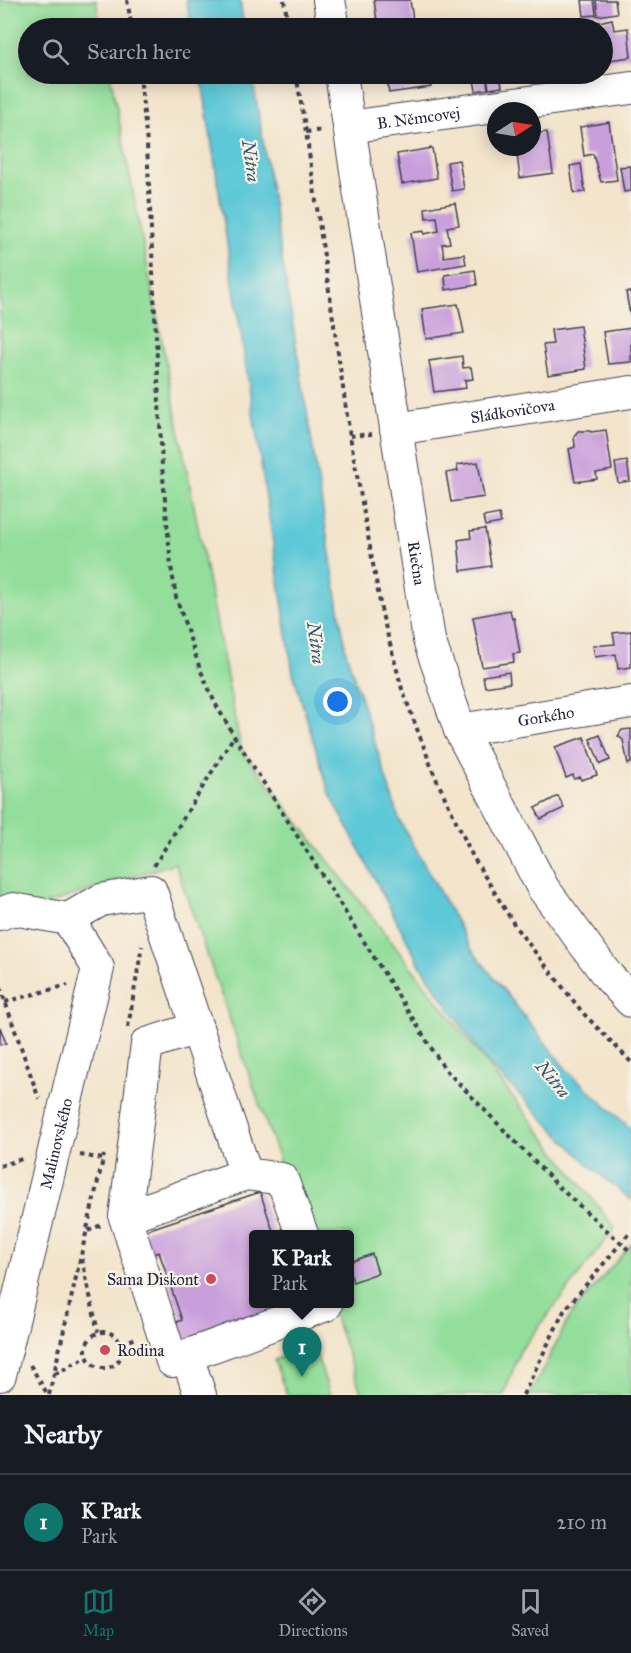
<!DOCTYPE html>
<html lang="en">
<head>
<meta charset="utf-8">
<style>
  body { margin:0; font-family:"IM FELL Great Primer",serif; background:#20242c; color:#f1f3f6 }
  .compass { position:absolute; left:487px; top:102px; width:54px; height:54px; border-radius:50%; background:#171b24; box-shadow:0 3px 15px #0003; rotate:78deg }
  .you { position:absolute; left:338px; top:702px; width:21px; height:21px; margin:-15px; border:4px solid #fff; border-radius:50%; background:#1a73e8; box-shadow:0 0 0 9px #1a73e833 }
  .badge { display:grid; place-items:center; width:39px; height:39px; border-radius:50%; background:#0f766e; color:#fff; font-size:20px; font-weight:700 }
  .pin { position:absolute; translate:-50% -50px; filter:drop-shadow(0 2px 3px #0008) }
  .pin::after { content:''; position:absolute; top:32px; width:21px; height:18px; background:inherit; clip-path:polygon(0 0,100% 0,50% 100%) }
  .popup { position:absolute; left:249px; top:1230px; width:105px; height:78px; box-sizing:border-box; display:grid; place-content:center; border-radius:6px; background:#171b24; filter:drop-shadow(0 2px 4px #0005); font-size:20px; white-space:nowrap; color:#9ea1a6 }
  .popup b { font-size:22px; color:#f1f3f6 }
  .popup::after { content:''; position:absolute; left:50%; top:100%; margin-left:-12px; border:12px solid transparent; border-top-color:#171b24 }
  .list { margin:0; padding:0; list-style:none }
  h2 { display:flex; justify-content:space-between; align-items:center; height:78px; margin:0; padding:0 24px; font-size:26px }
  h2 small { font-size:20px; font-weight:400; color:#9ea1a6 }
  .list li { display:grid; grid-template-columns:39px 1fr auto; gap:18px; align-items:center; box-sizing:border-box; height:96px; padding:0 24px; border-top:2px solid #363941 }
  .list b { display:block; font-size:22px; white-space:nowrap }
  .list p { margin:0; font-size:20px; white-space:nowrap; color:#9ea1a6 }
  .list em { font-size:20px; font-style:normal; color:#9ea1a6 }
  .icon { flex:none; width:33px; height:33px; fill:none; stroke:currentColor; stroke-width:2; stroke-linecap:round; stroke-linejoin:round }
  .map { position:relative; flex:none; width:631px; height:1395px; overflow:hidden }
  .search { position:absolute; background:#171b24; box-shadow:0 3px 15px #0003; left:18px; right:18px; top:18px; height:66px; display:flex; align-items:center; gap:15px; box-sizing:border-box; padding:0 21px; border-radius:33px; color:#9ea1a6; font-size:22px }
  .sheet { height:174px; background:#171b24 }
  nav { display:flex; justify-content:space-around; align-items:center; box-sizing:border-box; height:84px; border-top:2px solid #363941; background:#171b24; font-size:16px; color:#9ea1a6 }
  nav a { display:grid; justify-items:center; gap:3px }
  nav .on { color:#0f766e }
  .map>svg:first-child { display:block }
</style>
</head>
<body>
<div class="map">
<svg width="631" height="1395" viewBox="0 0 631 1395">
  <rect width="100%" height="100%" fill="#f7f3e8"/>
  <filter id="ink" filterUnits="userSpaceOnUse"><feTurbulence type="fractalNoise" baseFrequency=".0167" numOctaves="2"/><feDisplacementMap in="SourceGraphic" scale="12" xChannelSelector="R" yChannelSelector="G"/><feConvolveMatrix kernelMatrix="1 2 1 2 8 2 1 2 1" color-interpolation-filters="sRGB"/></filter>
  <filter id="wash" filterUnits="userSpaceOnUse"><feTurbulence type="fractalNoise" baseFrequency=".008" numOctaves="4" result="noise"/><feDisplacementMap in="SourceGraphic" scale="24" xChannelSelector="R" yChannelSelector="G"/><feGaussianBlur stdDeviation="1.35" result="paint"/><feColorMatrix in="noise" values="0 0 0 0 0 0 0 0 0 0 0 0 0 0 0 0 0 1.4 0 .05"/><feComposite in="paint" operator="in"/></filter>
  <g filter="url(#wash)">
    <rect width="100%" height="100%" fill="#f3e4cb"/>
    <g fill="#92de9a" stroke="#5a806a" stroke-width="1.5">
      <path d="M0,0h96l5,28h-73v46h82l131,675 374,479 -95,123 -16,44h-142l-32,-91h20v-70h-45l-130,-371 -175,56z"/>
      <path d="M631,1244v151h-101l40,-79z"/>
      <path d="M314,1347l16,48h-43l-13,-35z"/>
    </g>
    <g fill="#5dc8d7" stroke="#407589" stroke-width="1.5">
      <path d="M186,0h54l4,28h-52z"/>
      <path d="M201,74h51l94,578 53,167 73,131 94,119 65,60v71l-41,-34 -105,-106 -65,-95 -91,-173 -36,-119z"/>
    </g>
    <g id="blocks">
      <g fill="#c99fdb">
        <path d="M374,0h36l4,26 -14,2h-22z"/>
        <path d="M582,0h12l2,15 -12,1z"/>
        <path d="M596,0h19l2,13 -19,3z"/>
        <path d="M612,19l2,11 14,-2 3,29 -29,4v-33h-20l-1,-2z"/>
        <path d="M386,74h43l2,13 -42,6z"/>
        <path d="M473,74h13l2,15 -12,2z"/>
        <path d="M487,74h13l2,13 -13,2z"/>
        <path d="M609,122l8,58 -16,2 -8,-28 -9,2 -4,-29z"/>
        <path d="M547,132l6,41 -33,5 -4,-31h16v-13z"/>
        <path d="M432,148l5,30 -35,6 -5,-30z"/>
        <path d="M459,160l5,29 -12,2 -5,-29z"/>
        <path d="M581,164l4,28 -11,1 -4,-27z"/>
        <path d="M631,166v25l-7,1 -4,-25z"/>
        <path d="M455,203l4,22 -12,2 3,16 -8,1 2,13 20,-3 2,10 -49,8 -6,-39 13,-2v3l15,-3 -2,-14 -11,1 -1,-10z"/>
        <path d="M475,270l2,15 -31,5 -1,-15z"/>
        <path d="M626,292h5v23h-1z"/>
        <path d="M458,304l6,29 -38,6 -4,-30z"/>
        <path d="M580,326l6,43 -38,6 -5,-30 10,-1 -2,-14z"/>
        <path d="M631,328v34l-23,2 -5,-32z"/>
        <path d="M462,356l1,12 8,-1 2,12 -8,1 1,8 -32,4 -5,-31z"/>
        <path d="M606,430l6,40 -16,3 1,6 -22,3 -6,-33 6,-2 -1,-11 4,-5h12l1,1z"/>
        <path d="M627,461l3,20 -12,2 -3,-20z"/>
        <path d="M478,462l6,35 -33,5 -5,-29 12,-2 -1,-6z"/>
        <path d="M499,514l2,9 -16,3 -2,-9z"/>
        <path d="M485,529l6,37 -30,5 -3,-31 13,-2 -1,-7z"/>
        <path d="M510,610l2,9 2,-1 6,35 -7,1 1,8 -32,5 -9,-50z"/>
        <path d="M631,631v36l-13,2 -2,-15 -21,3 -2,-11 22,-2 -2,-11z"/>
        <path d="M509,672l1,11 -25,4 -2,-11z"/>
        <path d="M631,729v34l-3,1 -5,-24 -5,-4 4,-6z"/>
        <path d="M600,735l10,25 -10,4 -10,-25z"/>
        <path d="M584,737l13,38 -16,5 -1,-3 -6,2 -1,-4 -7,3 -11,-31z"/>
        <path d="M558,796l6,12 -23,11 -6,-11z"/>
        <path d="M0,1027l6,16 -6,2z"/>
        <path d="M260,1192l14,42h-20v70h43l-114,42 -8,-23 7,-3 -23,-68 -8,3 -7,-24z"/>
        <path d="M372,1254l6,19 -25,9 -3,-10v-10z"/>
      </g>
    </g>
  </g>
  <g filter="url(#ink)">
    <use href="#blocks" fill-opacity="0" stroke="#413f51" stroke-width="1.5"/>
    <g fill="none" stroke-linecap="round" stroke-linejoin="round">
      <g stroke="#413f51" stroke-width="34">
        <g id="minor">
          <path d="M329,0l5,28"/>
          <path id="s1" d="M341,74l88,566 31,90 83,158 65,88 23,25"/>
          <path id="s2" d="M349,127l282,-39"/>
          <path id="s3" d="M396,429l235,-37"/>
          <path id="s4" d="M460,730l171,-28"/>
          <path d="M0,914l13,-5 55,10 33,-19 50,-9 95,283 -121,43"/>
          <path d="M197,1028l-50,16 -22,173 47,144 154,-56v-1"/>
          <path d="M246,1174l36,5 20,55"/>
          <path d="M187,1356l13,39"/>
          <path id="s5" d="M0,1375l98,-407 -30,-49"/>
        </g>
      </g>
      <g stroke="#413f51" stroke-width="4" stroke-dasharray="4.5 4.5" stroke-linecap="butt">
        <path d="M127,0l5,28"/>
        <path d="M284,0l5,28"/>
        <path d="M140,74l7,70 15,322 9,100 5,31 24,72 15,34 19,33 210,332 119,123 68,61"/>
        <path d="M296,74l10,58 44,304 32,178 20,75 32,85 39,83 44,72 66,84 48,49"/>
        <path d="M306,132l18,-2"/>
        <path d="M350,436l22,-2"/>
        <path d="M154,866l80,-130"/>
        <path d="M0,987l39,112"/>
        <path d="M5,1002l63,-17"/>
        <path d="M128,1027l14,-81"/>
        <path d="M80,1155l23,4"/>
        <path d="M0,1166l25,-8"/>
        <path d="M88,1231l13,-6"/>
        <path d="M82,1259l16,73"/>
        <circle cx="104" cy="1350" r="18"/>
        <path d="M122,1344l16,-7"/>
        <path d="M30,1365l18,30"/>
        <path d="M55,1374l31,-17"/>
        <path d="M49,1395l55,-240"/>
        <path d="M523,1395l41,-84 67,-80"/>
      </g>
      <use href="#minor" stroke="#fff" stroke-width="32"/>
    </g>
  </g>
  <g fill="#d1495b" stroke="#f7f3e8" stroke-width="2">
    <circle cx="211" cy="1279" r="6"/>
    <circle cx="105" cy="1350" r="6"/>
  </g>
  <g text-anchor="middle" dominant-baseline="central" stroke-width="4.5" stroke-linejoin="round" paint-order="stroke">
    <g font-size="16" fill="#22223b" stroke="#f7f3e8">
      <text stroke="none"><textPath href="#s2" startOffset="70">B. Němcovej</textPath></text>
      <text stroke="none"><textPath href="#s3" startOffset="118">Sládkovičova</textPath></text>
      <text stroke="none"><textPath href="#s1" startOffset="495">Riečna</textPath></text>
      <text stroke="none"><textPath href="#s4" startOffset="87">Gorkého</textPath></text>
      <text stroke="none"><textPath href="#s5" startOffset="238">Malinovského</textPath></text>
    </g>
    <g font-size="16" fill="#22223b" stroke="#f7f3e8" text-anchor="end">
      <text x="199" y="1279">Sama Diskont</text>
      <text x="117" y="1350" text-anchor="start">Rodina</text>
    </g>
    <g font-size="18" font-style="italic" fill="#34546a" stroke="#f7f3e8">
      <text transform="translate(251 161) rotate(82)">Nitra</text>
      <text transform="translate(316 643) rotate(82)">Nitra</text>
      <text transform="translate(553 1079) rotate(50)">Nitra</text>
    </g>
  </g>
</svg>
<svg class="compass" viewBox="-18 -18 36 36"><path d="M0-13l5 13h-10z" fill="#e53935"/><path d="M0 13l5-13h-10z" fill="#9ea1a6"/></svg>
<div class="you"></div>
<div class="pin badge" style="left:302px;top:1377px">1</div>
<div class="popup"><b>K Park</b>Park</div>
<div class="search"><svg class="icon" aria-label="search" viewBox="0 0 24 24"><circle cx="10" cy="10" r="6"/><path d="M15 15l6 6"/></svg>Search here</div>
</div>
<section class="sheet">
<h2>Nearby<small></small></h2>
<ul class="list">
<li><span class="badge">1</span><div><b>K Park</b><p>Park</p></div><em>210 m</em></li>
</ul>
</section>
<nav>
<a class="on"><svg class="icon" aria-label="map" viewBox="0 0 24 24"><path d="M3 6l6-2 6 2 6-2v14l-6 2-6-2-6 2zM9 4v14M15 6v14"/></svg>Map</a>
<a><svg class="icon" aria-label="directions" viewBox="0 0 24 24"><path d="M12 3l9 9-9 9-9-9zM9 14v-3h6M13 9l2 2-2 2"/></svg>Directions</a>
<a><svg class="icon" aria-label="saved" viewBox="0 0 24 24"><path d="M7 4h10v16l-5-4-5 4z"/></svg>Saved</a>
</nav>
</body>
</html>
